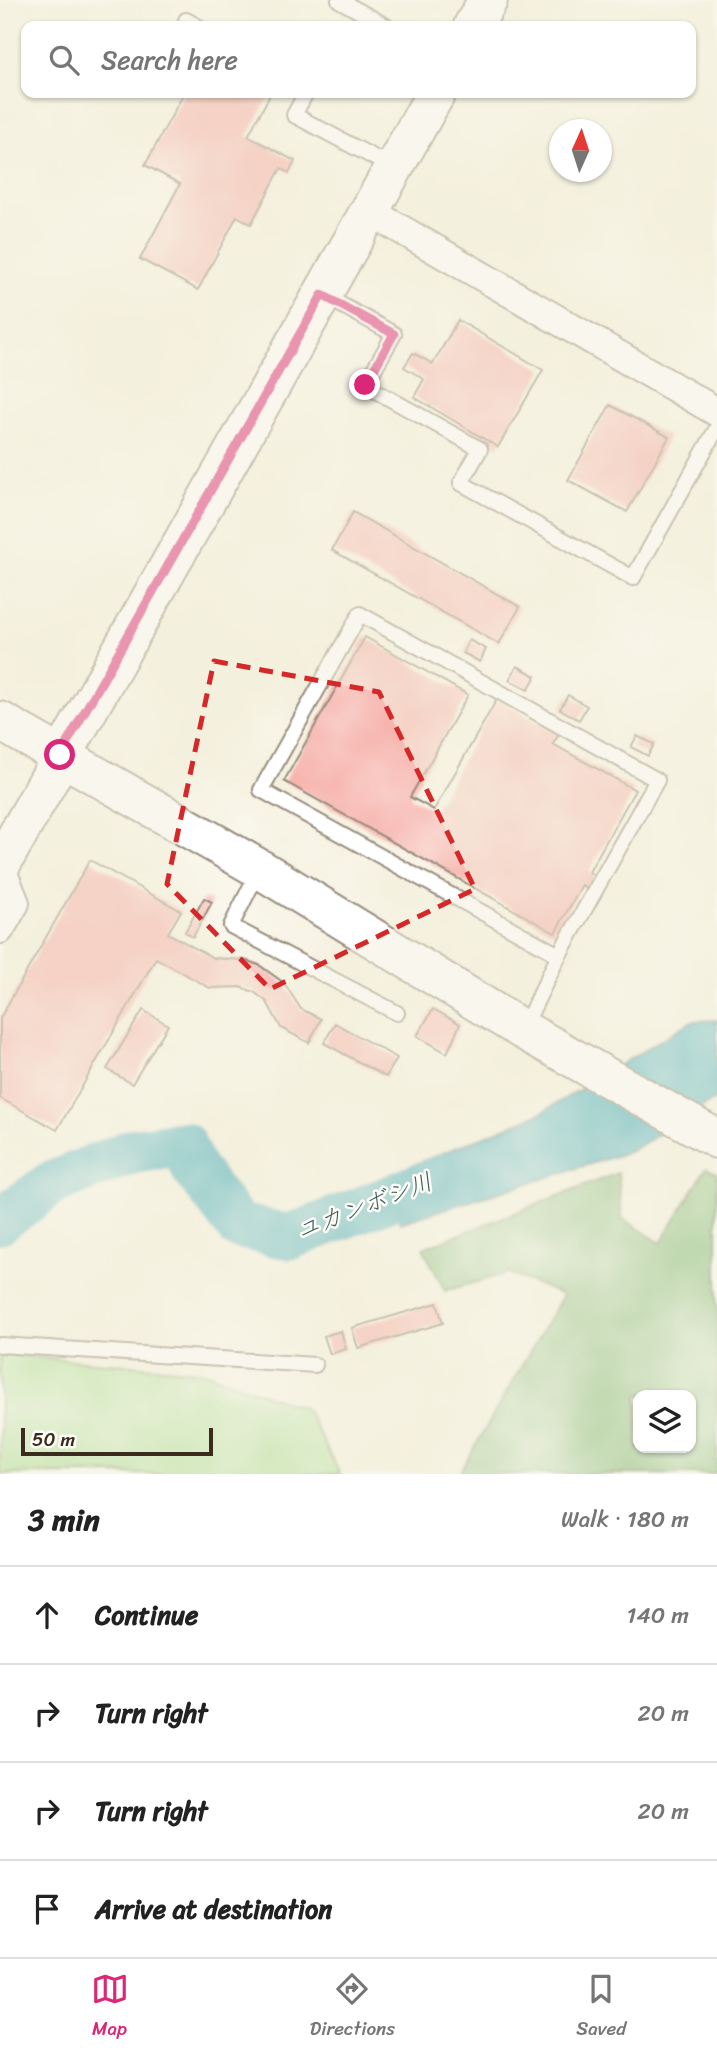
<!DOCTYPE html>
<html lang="en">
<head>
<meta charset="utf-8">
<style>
  body { margin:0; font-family:Sriracha,"Klee One",sans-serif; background:#f2f2f2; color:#222 }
  .controls { position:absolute; right:21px; bottom:21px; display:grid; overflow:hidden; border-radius:14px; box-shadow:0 2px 5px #0004 }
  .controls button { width:63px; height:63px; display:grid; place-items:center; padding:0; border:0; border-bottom:2px solid #e0e0e0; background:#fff; color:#222; font:35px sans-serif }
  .compass { position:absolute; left:549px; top:119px; width:63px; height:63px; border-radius:50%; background:#fff; box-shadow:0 2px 5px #0004; rotate:3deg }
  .scale { position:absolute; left:21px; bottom:18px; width:192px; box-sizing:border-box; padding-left:7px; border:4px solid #3b2a1e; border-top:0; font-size:19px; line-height:24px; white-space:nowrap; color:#3b2a1e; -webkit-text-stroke:5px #fdfcf7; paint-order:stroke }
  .stop { position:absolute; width:21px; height:21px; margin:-16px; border:5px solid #db2777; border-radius:50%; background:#fff }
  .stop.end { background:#db2777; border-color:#fff; box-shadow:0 2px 7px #0008 }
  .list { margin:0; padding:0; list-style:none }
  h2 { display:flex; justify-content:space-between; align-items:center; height:91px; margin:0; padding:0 28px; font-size:30px }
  h2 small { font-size:23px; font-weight:400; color:#767676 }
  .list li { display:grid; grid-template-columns:46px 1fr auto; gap:21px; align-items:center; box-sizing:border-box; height:98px; padding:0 28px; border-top:2px solid #e0e0e0 }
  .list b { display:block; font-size:26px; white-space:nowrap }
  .list em { font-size:23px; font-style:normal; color:#767676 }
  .icon { flex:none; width:38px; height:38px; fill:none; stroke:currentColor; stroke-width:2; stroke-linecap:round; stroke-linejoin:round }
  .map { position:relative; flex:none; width:717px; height:1474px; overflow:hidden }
  .search { position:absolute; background:#fff; box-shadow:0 2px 5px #0004; left:21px; right:21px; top:21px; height:77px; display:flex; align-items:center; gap:18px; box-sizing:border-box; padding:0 24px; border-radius:14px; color:#767676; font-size:26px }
  .sheet { height:483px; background:#fff }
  nav { display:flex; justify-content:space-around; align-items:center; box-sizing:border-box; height:98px; border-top:2px solid #e0e0e0; background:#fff; font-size:19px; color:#767676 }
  nav a { display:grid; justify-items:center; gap:4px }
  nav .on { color:#db2777 }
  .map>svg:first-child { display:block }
</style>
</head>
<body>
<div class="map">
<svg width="717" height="1474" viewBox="0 0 717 1474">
  <rect width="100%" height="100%" fill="#fdfcf7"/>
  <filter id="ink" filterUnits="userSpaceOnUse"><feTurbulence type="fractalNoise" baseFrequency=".0143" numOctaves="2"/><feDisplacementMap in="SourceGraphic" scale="14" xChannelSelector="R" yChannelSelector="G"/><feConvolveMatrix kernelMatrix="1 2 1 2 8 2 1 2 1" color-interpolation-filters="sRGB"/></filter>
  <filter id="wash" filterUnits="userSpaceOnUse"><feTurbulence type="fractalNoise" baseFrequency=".00686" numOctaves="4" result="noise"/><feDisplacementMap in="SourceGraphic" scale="28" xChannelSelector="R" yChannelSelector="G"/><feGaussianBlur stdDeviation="1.57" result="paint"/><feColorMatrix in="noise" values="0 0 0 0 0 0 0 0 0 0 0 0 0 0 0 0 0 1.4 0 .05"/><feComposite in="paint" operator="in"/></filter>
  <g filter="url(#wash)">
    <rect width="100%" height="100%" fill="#f4f0de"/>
    <path fill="#a4dd90" stroke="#708457" stroke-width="2" d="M0,1354l201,17 105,38 34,65h-340z"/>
    <path fill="#83bc7a" stroke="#5f734c" stroke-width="2" fill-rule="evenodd" d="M706,1168l11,5v301h-258l104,-179 -55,-22 -63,18 -22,-43 195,-75 4,45 39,25zM638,1395h53v53h-53z"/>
    <path fill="#3ba9ba" stroke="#3b6a6c" stroke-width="2" d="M717,1020v78l-88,54 -229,71 -17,-46 158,-64 151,-92z"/>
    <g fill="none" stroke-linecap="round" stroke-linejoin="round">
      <path stroke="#3ba9ba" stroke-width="46" d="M0,1221l51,-37 82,-33 50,-7 11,25 44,57 52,11 159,-62"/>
    </g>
    <g id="blocks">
      <g fill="#f6aea7">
        <path d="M184,93h87l-23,43 47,25 -6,12 -8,-5 -30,56 -14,-8 -39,74 -58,-31 40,-75 -35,-19z"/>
        <path d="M458,320l85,50 -45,77 -84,-50 10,-18 -20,-12 9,-14 20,11z"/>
        <path d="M610,405l59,32 -42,75 -59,-32z"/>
        <path d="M353,512l167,95 -21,37 -167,-94z"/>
        <path d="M365,637l103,58 -58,102 24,13 63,-111 62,35 -6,10 82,46 -46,82 6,4 -7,13 -6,-4 -27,48 -271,-152z"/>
        <path d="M469,640l17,9 -6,13 -17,-9z"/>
        <path d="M517,666l19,10 -8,14 -19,-10z"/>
        <path d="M568,695l19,11 -8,14 -19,-11z"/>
        <path d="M637,736l17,8 -6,12 -17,-9z"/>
        <path d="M90,860l91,51 -13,22 45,25 31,2 15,5 25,18 17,26 20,10 -12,24 -28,-15 -14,-26 -13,-10 -14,-5 -30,1 -54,-30 -99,172 -57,-32v-80z"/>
        <path d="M204,898l8,4 -19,35 -8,-5z"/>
        <path d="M433,1009l27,15 -13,29 -30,-17z"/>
        <path d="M143,1010l25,15 -36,59 -25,-15z"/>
        <path d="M335,1023l62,35 -11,19 -62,-34z"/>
        <path d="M437,1303l6,20 -85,25 -6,-20z"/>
        <path d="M341,1331l5,18 -16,5 -6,-18z"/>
      </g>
    </g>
  </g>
  <g filter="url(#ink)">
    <use href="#blocks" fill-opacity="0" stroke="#988d7e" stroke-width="2"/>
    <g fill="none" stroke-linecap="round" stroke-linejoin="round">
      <g stroke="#988d7e" stroke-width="18">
        <g id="lane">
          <path d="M339,0l47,26"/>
          <path d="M186,20l11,6"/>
          <path d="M306,93l-12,22 98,52"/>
          <path d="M323,295l71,39 -29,51 115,64 -19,34 172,95 84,-150"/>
          <path d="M259,870l-28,56 166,87"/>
          <path d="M523,1029l36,-74 98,-175 -297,-166 -99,176 298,165"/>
          <path d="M0,1345l315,20"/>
        </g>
      </g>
      <g stroke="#988d7e" stroke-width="32">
        <g id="street">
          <path d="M369,211l348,201"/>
          <path d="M0,866l15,37 -15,26"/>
        </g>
      </g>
      <g stroke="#988d7e" stroke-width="42">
        <g id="secondary">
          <path d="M473,26l15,-26"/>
          <path d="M0,721l260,148 263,161 194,109"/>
          <path d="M0,866l436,-773"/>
        </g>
      </g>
      <use href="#lane" stroke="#fff" stroke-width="14"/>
      <use href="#street" stroke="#fff" stroke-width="28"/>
      <use href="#secondary" stroke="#fff" stroke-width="38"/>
    </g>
  </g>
  <g fill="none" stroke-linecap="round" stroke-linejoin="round" filter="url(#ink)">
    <path stroke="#db2777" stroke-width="9" d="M60,755l262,-460 72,39 -29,51"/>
  </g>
  <path d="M0 0H717V1474H0ZM214,661l165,31 96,197 -205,100 -103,-105z" fill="#f4f0de" fill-opacity=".55" fill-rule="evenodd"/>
  <path fill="none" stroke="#d62828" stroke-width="5" stroke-dasharray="14 9" stroke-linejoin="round" d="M214,661l165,31 96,197 -205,100 -103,-105z"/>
  <g text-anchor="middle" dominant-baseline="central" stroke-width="5" stroke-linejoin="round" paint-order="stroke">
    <g font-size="24" font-style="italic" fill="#3b5d5c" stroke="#fdfcf7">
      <text transform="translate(364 1206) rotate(-21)">ユカンボシ川</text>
    </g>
  </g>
</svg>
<div class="controls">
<button><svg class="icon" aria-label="layers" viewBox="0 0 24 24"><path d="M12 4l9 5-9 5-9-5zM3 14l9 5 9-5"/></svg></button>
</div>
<svg class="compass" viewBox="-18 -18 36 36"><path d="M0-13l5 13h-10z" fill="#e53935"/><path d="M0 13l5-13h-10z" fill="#767676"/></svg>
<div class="scale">50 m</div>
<div class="stop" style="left:60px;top:755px"></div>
<div class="stop end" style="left:365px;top:385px"></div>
<div class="search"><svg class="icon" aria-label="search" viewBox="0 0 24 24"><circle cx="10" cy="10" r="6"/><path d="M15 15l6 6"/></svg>Search here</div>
</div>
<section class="sheet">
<h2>3 min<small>Walk · 180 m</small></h2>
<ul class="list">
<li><svg class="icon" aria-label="ahead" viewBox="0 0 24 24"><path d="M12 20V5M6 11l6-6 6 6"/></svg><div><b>Continue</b></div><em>140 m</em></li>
<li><svg class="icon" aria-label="right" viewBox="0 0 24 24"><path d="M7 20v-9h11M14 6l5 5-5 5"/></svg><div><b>Turn right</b></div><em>20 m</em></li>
<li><svg class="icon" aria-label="right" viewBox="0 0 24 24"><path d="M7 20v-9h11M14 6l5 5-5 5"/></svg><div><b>Turn right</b></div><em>20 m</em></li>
<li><svg class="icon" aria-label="arrive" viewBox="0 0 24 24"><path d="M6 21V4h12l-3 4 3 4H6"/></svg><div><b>Arrive at destination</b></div></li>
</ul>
</section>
<nav>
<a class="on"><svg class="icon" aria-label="map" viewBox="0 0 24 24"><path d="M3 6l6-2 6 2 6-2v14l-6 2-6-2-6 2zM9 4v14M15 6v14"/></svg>Map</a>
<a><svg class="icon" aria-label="directions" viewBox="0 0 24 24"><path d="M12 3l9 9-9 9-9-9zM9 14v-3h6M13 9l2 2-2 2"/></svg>Directions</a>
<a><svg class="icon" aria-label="saved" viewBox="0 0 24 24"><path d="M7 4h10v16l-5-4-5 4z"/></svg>Saved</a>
</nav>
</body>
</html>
